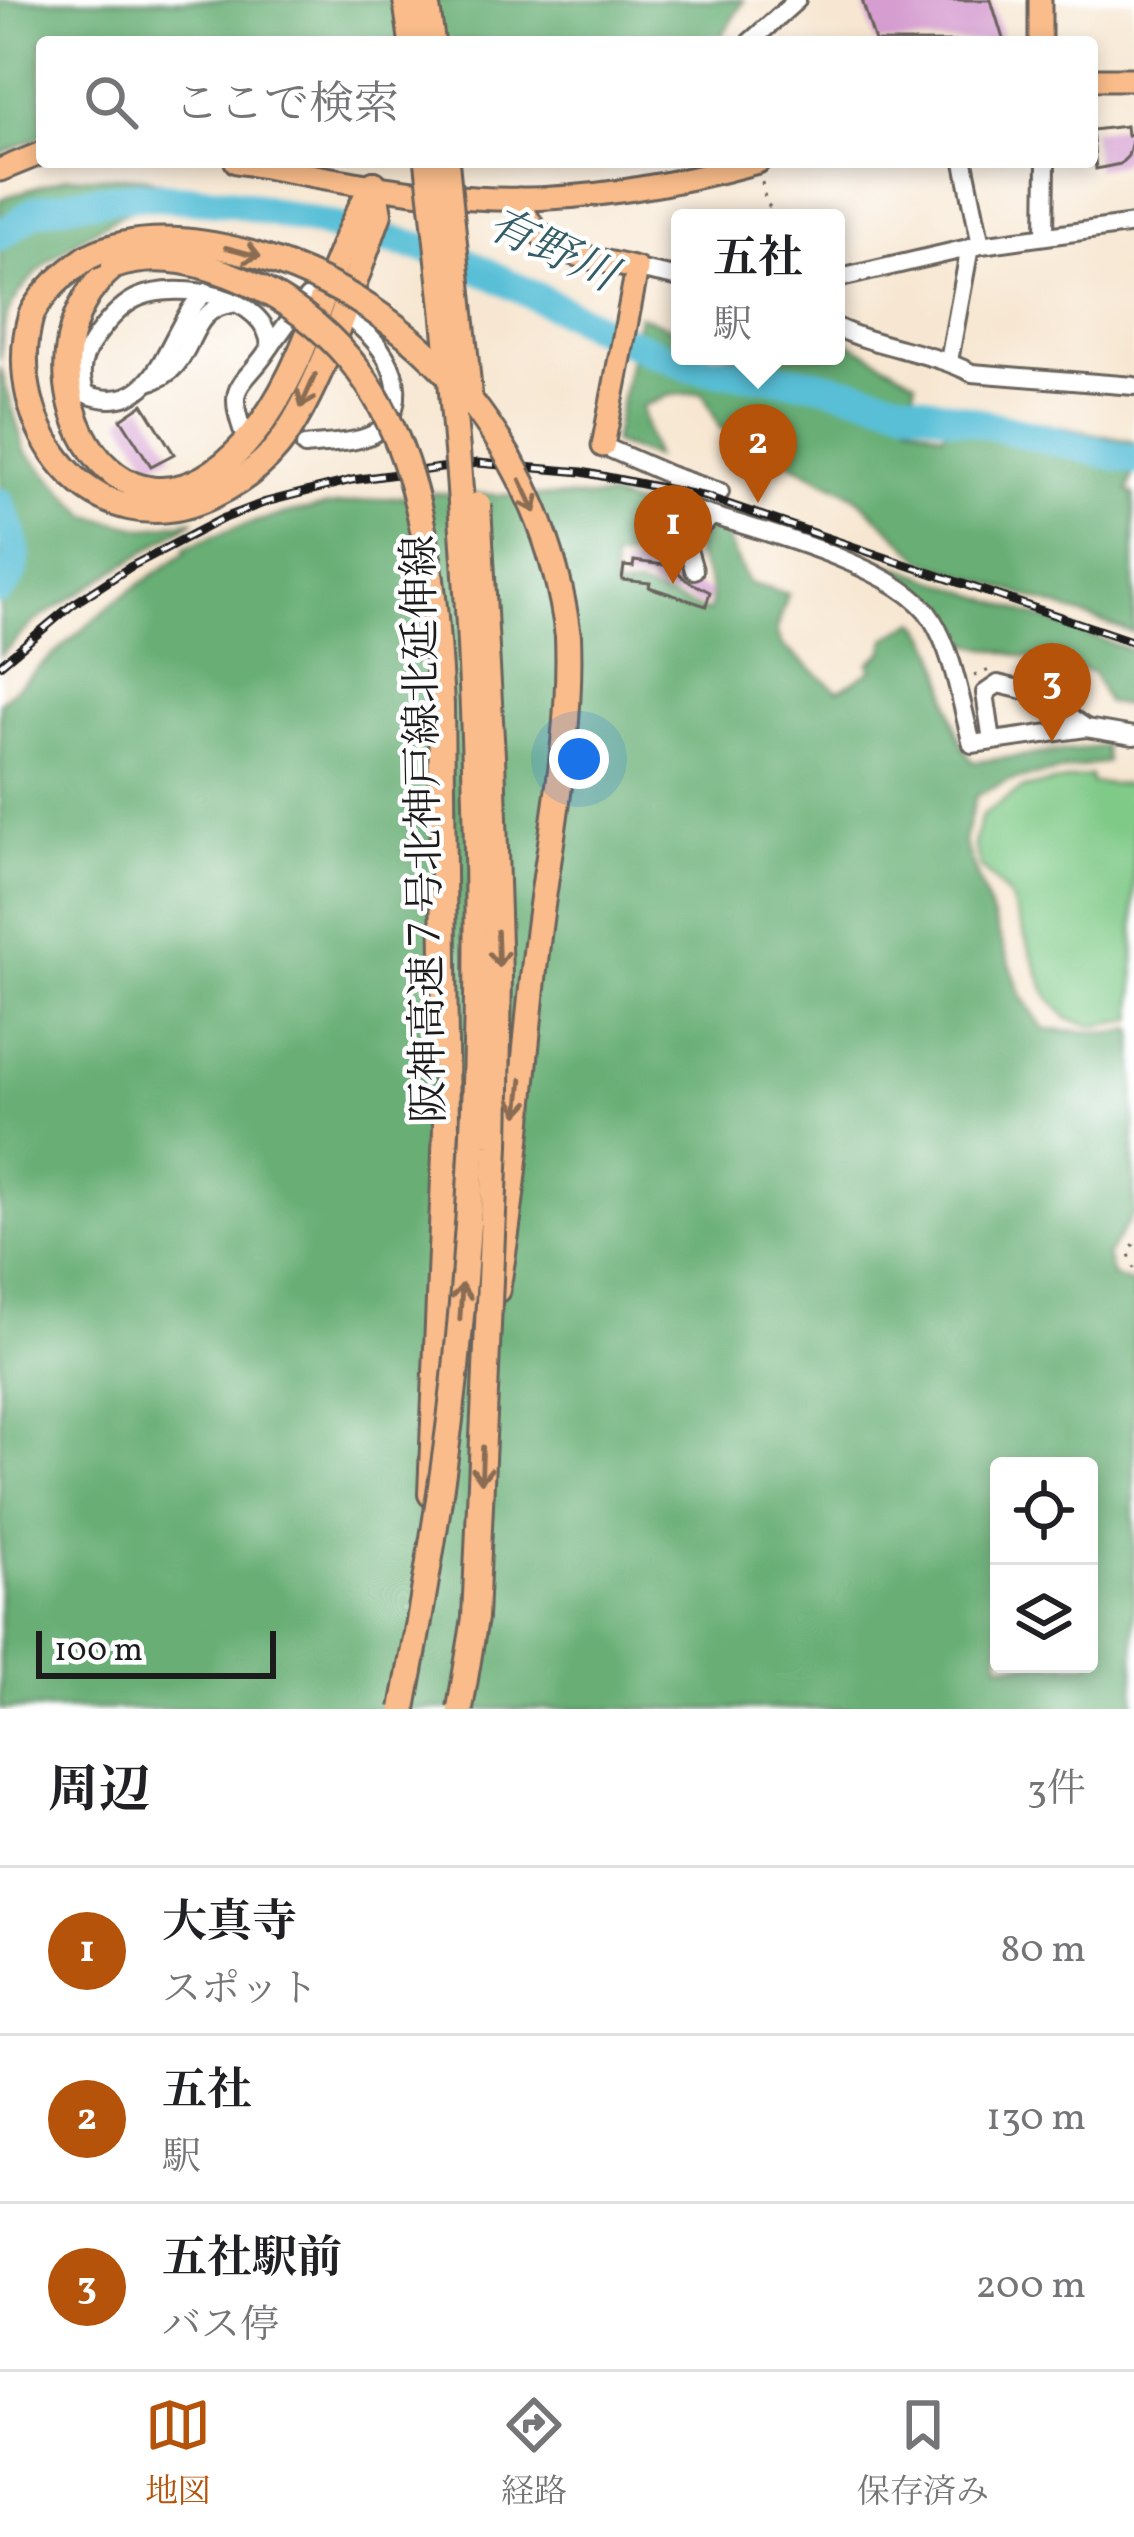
<!DOCTYPE html>
<html lang="ja">
<head>
<meta charset="utf-8">
<style>
  body { margin:0; font-family:Vollkorn,"Noto Serif JP",serif; background:#f2f2f2; color:#202124 }
  .controls { position:absolute; right:36px; bottom:36px; display:grid; overflow:hidden; border-radius:12px; box-shadow:0 6px 18px #0003 }
  .controls button { width:108px; height:108px; display:grid; place-items:center; padding:0; border:0; border-bottom:3px solid #e0e0e0; background:#fff; color:#202124; font:60px sans-serif }
  .scale { position:absolute; left:36px; bottom:30px; width:240px; box-sizing:border-box; padding-left:12px; border:6px solid #1c1c1c; border-top:0; font-size:33px; line-height:42px; white-space:nowrap; color:#1c1c1c; -webkit-text-stroke:9px #fff; paint-order:stroke }
  .you { position:absolute; left:579px; top:759px; width:42px; height:42px; margin:-30px; border:9px solid #fff; border-radius:50%; background:#1a73e8; box-shadow:0 0 0 18px #1a73e833 }
  .badge { display:grid; place-items:center; width:78px; height:78px; border-radius:50%; background:#b45309; color:#fff; font-size:39px; font-weight:700 }
  .pin { position:absolute; translate:-50% -99px; filter:drop-shadow(0 3px 6px #0008) }
  .pin::after { content:''; position:absolute; top:63px; width:42px; height:36px; background:inherit; clip-path:polygon(0 0,100% 0,50% 100%) }
  .popup { position:absolute; left:671px; top:209px; width:174px; height:156px; box-sizing:border-box; display:grid; place-content:center; border-radius:12px; background:#fff; filter:drop-shadow(0 3px 9px #0005); font-size:39px; white-space:nowrap; color:#757577 }
  .popup b { font-size:45px; color:#202124 }
  .popup::after { content:''; position:absolute; left:50%; top:100%; margin-left:-24px; border:24px solid transparent; border-top-color:#fff }
  .list { margin:0; padding:0; list-style:none }
  h2 { display:flex; justify-content:space-between; align-items:center; height:156px; margin:0; padding:0 48px; font-size:51px }
  h2 small { font-size:39px; font-weight:400; color:#757577 }
  .list li { display:grid; grid-template-columns:78px 1fr auto; gap:36px; align-items:center; box-sizing:border-box; height:168px; padding:0 48px; border-top:3px solid #e0e0e0 }
  .list b { display:block; font-size:45px; white-space:nowrap }
  .list p { margin:0; font-size:39px; white-space:nowrap; color:#757577 }
  .list em { font-size:39px; font-style:normal; color:#757577 }
  .icon { flex:none; width:66px; height:66px; fill:none; stroke:currentColor; stroke-width:2; stroke-linecap:round; stroke-linejoin:round }
  .map { position:relative; flex:none; width:1134px; height:1709px; overflow:hidden }
  .search { position:absolute; background:#fff; box-shadow:0 6px 18px #0003; left:36px; right:36px; top:36px; height:132px; display:flex; align-items:center; gap:30px; box-sizing:border-box; padding:0 42px; border-radius:12px; color:#757577; font-size:45px }
  .sheet { height:660px; background:#fff }
  nav { display:flex; justify-content:space-around; align-items:center; box-sizing:border-box; height:168px; border-top:3px solid #e0e0e0; background:#fff; font-size:33px; color:#757577 }
  nav a { display:grid; justify-items:center; gap:6px }
  nav .on { color:#b45309 }
  .map>svg:first-child { display:block }
</style>
</head>
<body>
<div class="map">
<svg width="1134" height="1709" viewBox="0 0 1134 1709">
  <rect width="100%" height="100%" fill="#fff"/>
  <filter id="ink" filterUnits="userSpaceOnUse"><feTurbulence type="fractalNoise" baseFrequency=".00833" numOctaves="2"/><feDisplacementMap in="SourceGraphic" scale="24" xChannelSelector="R" yChannelSelector="G"/><feConvolveMatrix kernelMatrix="1 2 1 2 8 2 1 2 1" color-interpolation-filters="sRGB"/></filter>
  <filter id="wash" filterUnits="userSpaceOnUse"><feTurbulence type="fractalNoise" baseFrequency=".004" numOctaves="4" result="noise"/><feDisplacementMap in="SourceGraphic" scale="48" xChannelSelector="R" yChannelSelector="G"/><feGaussianBlur stdDeviation="2.7" result="paint"/><feColorMatrix in="noise" values="0 0 0 0 0 0 0 0 0 0 0 0 0 0 0 0 0 1.4 0 .05"/><feComposite in="paint" operator="in"/></filter>
  <g filter="url(#wash)">
    <rect width="100%" height="100%" fill="#f7e7d2"/>
    <path fill="#80ca88" stroke="#4e7352" stroke-width="3" d="M1090,776l1,7 43,2v235l-40,6 -26,-7 -21,-24 -37,-98 -30,-31 -6,-22 8,-29 42,-27z"/>
    <g fill="#68ae74" stroke="#426548" stroke-width="3" fill-rule="evenodd">
      <path d="M0,0h744l-26,42h-676v94l-42,18z"/>
      <path d="M68,177h74l33,10c-56,30 -141,65 -168,128 -5,13 -5,32 -7,46v-162z"/>
      <path d="M639,315l41,16v25h156v-21l80,46 -8,41 34,12 21,-26 171,34v27l-6,23 6,2v139l-210,-72 -70,-66 -135,-68 -16,-34 -33,2 -29,12 13,50 -41,-14z"/>
      <path d="M0,366l25,85 63,65 57,13 50,-9 -161,102 -34,34z"/>
      <path d="M433,493l179,5 78,25 -9,16 1,19 -37,-4 -32,5 1,30 25,-2 70,25c9,-29 -9,-39 -15,-66l16,-20 13,5 25,52 40,11 -12,38 7,14 55,45 34,-21 -3,-7 15,-12 2,-12 30,-18c38,36 25,103 57,141l131,-16 2,16 -98,19 -32,15 -12,45 58,155 22,33 69,4 21,-4v184l-27,43 6,20 21,8v425h-1134v-1007l113,-99 73,-51 -1,-4c87,-40 155,-44 248,-55zM999,1466h90v198h-90z"/>
      <path d="M864,555l270,96v56l-27,-4 -14,-31 -139,-31 -29,-49z"/>
    </g>
    <g fill="none" stroke-linecap="round" stroke-linejoin="round">
      <g stroke="#59bfd7" stroke-width="30">
        <path d="M0,236l34,-25 42,-9 64,-7 91,7 219,52 165,82 77,31 120,15 322,78"/>
        <path d="M0,503c12,32 28,59 0,86"/>
      </g>
    </g>
    <g id="blocks">
      <g fill="#d69ed0">
        <path d="M862,0h129l13,42h-129z"/>
        <path d="M1126,126l1,9 7,-1 -6,22 -8,8 -24,5 -4,-39z"/>
        <path d="M143,404l31,50 -23,12 -30,-47z"/>
        <path d="M634,561l45,6 -1,5 8,8 24,12 -4,14 -57,-19 1,-4 -28,-3 2,-14 9,1z"/>
      </g>
    </g>
  </g>
  <g filter="url(#ink)">
    <use href="#blocks" fill-opacity="0" stroke="#69635c" stroke-width="3"/>
    <g fill="none" stroke-linecap="round" stroke-linejoin="round">
      <g stroke="#69635c" stroke-width="22">
        <g id="minor">
          <path d="M750,42l47,-42"/>
          <path d="M964,162l17,83"/>
          <path d="M1045,234l1,-72"/>
          <path d="M637,269l43,9"/>
          <path d="M836,279l145,-34 153,-21"/>
          <path d="M207,292c-40,27 -44,131 -121,102 -9,-24 -3,-40 12,-60 11,-15 24,-30 41,-37 40,-16 129,-2 131,50"/>
          <path d="M836,327c44,21 93,24 136,46l162,13"/>
          <path d="M949,361l21,-114"/>
          <path d="M148,382c52,-13 34,-73 84,-78"/>
          <path d="M242,429c-16,-46 2,-44 24,-76 13,-19 26,-37 41,-55l15,6"/>
          <path d="M305,446c20,-3 58,-2 74,-16 42,-37 -1,-98 -38,-116"/>
          <path d="M603,446l69,30 1,28 6,2c62,19 221,58 253,113 22,35 29,85 40,125l114,-16 48,8"/>
          <path d="M672,476l48,16"/>
          <path d="M694,570l-8,-27 26,-27"/>
          <path d="M992,741l-7,-48 13,-9 38,9 50,35"/>
        </g>
      </g>
      <g stroke="#69635c" stroke-width="27">
        <g id="major">
          <path d="M1040,0v42"/>
          <path d="M1092,79h42"/>
          <path d="M236,162c78,13 159,31 238,36 95,6 193,-11 284,-36"/>
          <path d="M0,170l42,-17"/>
          <path d="M519,199c21,59 63,55 118,70l-34,177"/>
        </g>
      </g>
      <g stroke="#69635c" stroke-width="30">
        <g id="highway">
          <path d="M406,0l6,42"/>
          <path d="M426,0l6,42"/>
          <path d="M88,257c-23,16 -44,33 -57,58 -31,110 62,238 181,181 25,-12 47,-27 65,-49 42,-52 78,-168 102,-233l-5,-30"/>
          <path d="M114,266c-114,93 0,320 130,179 65,-71 81,-181 130,-261"/>
          <path d="M497,1290c21,-117 26,-236 41,-354 12,-100 34,-199 30,-300"/>
          <path d="M431,1494l15,-365 -5,-424"/>
        </g>
      </g>
      <g stroke="#69635c" stroke-width="3" stroke-dasharray="3 9" stroke-linecap="butt">
        <path d="M762,182l4,21 15,14 14,-3v4"/>
        <path d="M974,676l18,-7"/>
        <path d="M1134,1244l-5,10 5,15"/>
      </g>
      <use href="#minor" stroke="#fff" stroke-width="16"/>
      <use href="#major" stroke="#f9bc8a" stroke-width="21"/>
      <use href="#highway" stroke="#f9bc8a" stroke-width="24"/>
      <g stroke="#1c1c1c" stroke-width="9">
        <path id="rail" d="M0,665l72,-60 58,-38 92,-48 44,-17 86,-22 126,-17 104,9 125,25 427,145"/>
      </g>
      <use href="#rail" stroke="#fff" stroke-width="4.5" stroke-dasharray="14" stroke-linecap="butt"/>
      <g stroke="#69635c" stroke-width="30" stroke-linecap="butt">
        <g id="highway-bridge">
          <path d="M446,162l24,242"/>
          <path d="M88,257c49,-25 108,-18 160,-4 178,49 297,203 320,383"/>
          <path d="M114,266c46,-15 90,-3 133,16 172,79 185,258 194,423"/>
          <path d="M403,1709c21,-113 41,-227 53,-341 41,-398 19,-809 -28,-1206"/>
          <path d="M460,1709l15,-91 21,-473 3,-169 -7,-220 -14,-251"/>
        </g>
      </g>
      <use href="#highway-bridge" stroke="#f9bc8a" stroke-width="24"/>
    </g>
    <defs><path id="oneway-shaft" d="M-6 0H5M1.5-3L5.5 0L1.5 3" fill="none" stroke-width="1.6" stroke-linecap="round" stroke-linejoin="round" transform="scale(3)"/></defs>
    <g stroke="#8a6c53">
      <use href="#oneway-shaft" transform="translate(243 252) rotate(15)"/>
      <use href="#oneway-shaft" transform="translate(308 391) rotate(114)"/>
      <use href="#oneway-shaft" transform="translate(528 496) rotate(65)"/>
      <use href="#oneway-shaft" transform="translate(498 949) rotate(88)"/>
      <use href="#oneway-shaft" transform="translate(520 1097) rotate(96)"/>
      <use href="#oneway-shaft" transform="translate(461 1302) rotate(-86)"/>
      <use href="#oneway-shaft" transform="translate(482 1465) rotate(92)"/>
    </g>
  </g>
  <g text-anchor="middle" dominant-baseline="central" stroke-width="9" stroke-linejoin="round" paint-order="stroke">
    <g font-size="42" fill="#1c1c1c" stroke="#fff">
      <text transform="translate(427 829) rotate(-91)">阪神高速７号北神戸線北延伸線</text>
    </g>
    <g font-size="45" font-style="italic" fill="#345d67" stroke="#fff">
      <text transform="translate(551 252) rotate(25)">有野川</text>
    </g>
  </g>
</svg>
<div class="controls">
<button><svg class="icon" aria-label="locate" viewBox="0 0 24 24"><circle cx="12" cy="12" r="6"/><path d="M12 2v4M12 18v4M2 12h4M18 12h4"/></svg></button>
<button><svg class="icon" aria-label="layers" viewBox="0 0 24 24"><path d="M12 4l9 5-9 5-9-5zM3 14l9 5 9-5"/></svg></button>
</div>
<div class="scale">100 m</div>
<div class="you"></div>
<div class="pin badge" style="left:673px;top:584px">1</div>
<div class="pin badge" style="left:758px;top:503px">2</div>
<div class="popup"><b>五社</b>駅</div>
<div class="pin badge" style="left:1052px;top:742px">3</div>
<div class="search"><svg class="icon" aria-label="search" viewBox="0 0 24 24"><circle cx="10" cy="10" r="6"/><path d="M15 15l6 6"/></svg>ここで検索</div>
</div>
<section class="sheet">
<h2>周辺<small>3件</small></h2>
<ul class="list">
<li><span class="badge">1</span><div><b>大真寺</b><p>スポット</p></div><em>80 m</em></li>
<li><span class="badge">2</span><div><b>五社</b><p>駅</p></div><em>130 m</em></li>
<li><span class="badge">3</span><div><b>五社駅前</b><p>バス停</p></div><em>200 m</em></li>
</ul>
</section>
<nav>
<a class="on"><svg class="icon" aria-label="map" viewBox="0 0 24 24"><path d="M3 6l6-2 6 2 6-2v14l-6 2-6-2-6 2zM9 4v14M15 6v14"/></svg>地図</a>
<a><svg class="icon" aria-label="directions" viewBox="0 0 24 24"><path d="M12 3l9 9-9 9-9-9zM9 14v-3h6M13 9l2 2-2 2"/></svg>経路</a>
<a><svg class="icon" aria-label="saved" viewBox="0 0 24 24"><path d="M7 4h10v16l-5-4-5 4z"/></svg>保存済み</a>
</nav>
</body>
</html>
